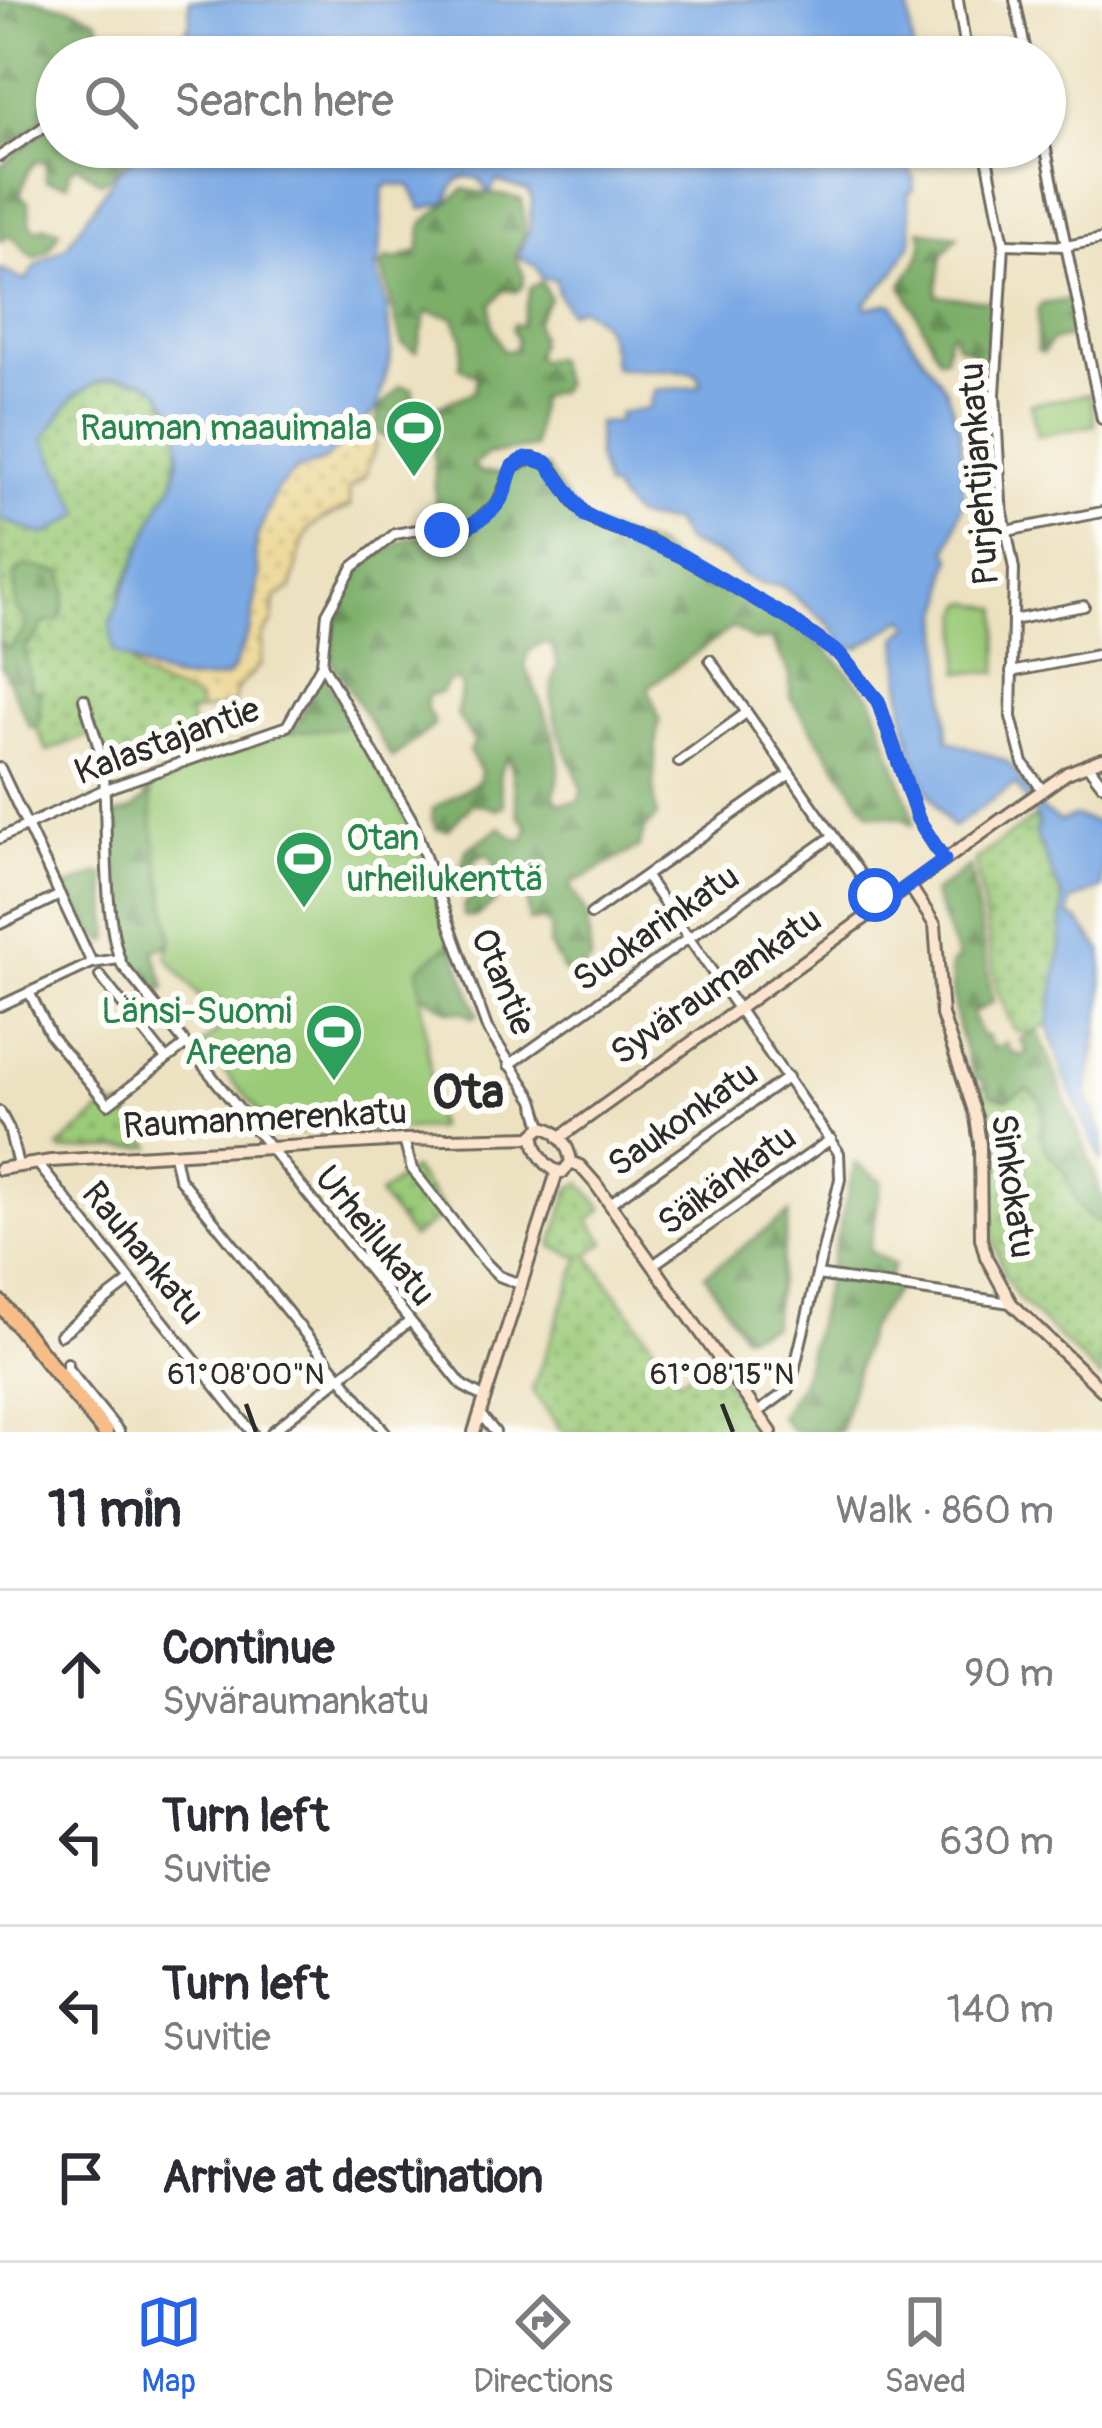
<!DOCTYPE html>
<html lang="en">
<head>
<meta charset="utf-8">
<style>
  body { margin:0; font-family:Pangolin,sans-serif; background:#f2f2f3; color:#2b2b33 }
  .stop { position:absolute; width:36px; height:36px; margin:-27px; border:9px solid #2563eb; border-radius:50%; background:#fff }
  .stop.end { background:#2563eb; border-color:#fff; box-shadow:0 3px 12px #0008 }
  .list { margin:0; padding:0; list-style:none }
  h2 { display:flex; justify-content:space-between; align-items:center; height:156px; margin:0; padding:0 48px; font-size:51px }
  h2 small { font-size:39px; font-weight:400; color:#7c7c81 }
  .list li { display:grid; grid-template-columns:78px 1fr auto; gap:36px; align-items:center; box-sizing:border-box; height:168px; padding:0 48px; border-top:3px solid #e1e1e2 }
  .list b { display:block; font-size:45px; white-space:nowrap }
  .list p { margin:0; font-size:39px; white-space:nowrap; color:#7c7c81 }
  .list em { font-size:39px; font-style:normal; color:#7c7c81 }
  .icon { flex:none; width:66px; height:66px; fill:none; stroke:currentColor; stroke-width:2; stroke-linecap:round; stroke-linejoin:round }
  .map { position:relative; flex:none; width:1102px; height:1432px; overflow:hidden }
  .search { position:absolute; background:#fff; box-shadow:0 3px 9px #0004; left:36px; right:36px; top:36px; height:132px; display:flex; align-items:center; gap:30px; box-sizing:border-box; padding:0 42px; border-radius:66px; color:#7c7c81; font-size:45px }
  .sheet { height:828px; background:#fff }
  nav { display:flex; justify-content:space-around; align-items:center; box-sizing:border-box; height:168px; border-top:3px solid #e1e1e2; background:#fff; font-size:33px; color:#7c7c81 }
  nav a { display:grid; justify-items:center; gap:6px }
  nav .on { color:#2563eb }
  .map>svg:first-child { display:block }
</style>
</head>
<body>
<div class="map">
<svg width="1102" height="1432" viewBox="0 0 1102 1432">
  <defs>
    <pattern id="grass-dots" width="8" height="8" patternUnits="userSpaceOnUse" patternTransform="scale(3)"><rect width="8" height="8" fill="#9bca78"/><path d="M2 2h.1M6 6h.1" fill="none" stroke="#7fa463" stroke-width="1.8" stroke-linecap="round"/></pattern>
    <pattern id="forest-firs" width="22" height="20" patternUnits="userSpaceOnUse" patternTransform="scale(3)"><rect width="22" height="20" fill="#7cae68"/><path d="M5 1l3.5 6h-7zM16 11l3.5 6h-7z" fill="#668e56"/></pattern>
    <pattern id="sand-dots" width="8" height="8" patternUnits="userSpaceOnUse" patternTransform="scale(3)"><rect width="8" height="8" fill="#eeda9e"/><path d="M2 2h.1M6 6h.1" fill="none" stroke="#cb8" stroke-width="1.8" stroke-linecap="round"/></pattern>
  </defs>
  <rect width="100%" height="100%" fill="#fdfcf7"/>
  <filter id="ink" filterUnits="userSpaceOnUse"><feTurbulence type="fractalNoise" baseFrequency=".00833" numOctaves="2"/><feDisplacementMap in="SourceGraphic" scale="24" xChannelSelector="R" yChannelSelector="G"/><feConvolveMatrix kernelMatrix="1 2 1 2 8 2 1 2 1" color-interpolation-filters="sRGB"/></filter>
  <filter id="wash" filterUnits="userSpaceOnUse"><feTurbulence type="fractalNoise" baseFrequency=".004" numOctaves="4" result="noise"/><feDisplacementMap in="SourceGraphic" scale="48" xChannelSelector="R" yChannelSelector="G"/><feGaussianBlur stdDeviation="2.7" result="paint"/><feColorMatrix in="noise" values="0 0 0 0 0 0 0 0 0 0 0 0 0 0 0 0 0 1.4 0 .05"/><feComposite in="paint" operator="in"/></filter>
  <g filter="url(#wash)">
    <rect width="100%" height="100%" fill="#ece1c0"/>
    <g fill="url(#grass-dots)" stroke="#637a52" stroke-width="3">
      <path d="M120,377l28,5 12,9 21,41 -8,53 -13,19 -5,18 -36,72 79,106 2,11 -10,2 4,38 -91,30 -10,-47 -46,17 -47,-103v-129l44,16 38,-21 -38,-76c14,-33 40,-55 76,-61z"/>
      <path d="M1035,817l5,11 -4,4 27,67 -2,49 -13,77 -22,9 -12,-4 -17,-40 -22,-130z"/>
      <path d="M986,1085l5,10 36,-6c29,21 10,24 15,50 3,15 16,21 22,33 11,22 11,42 38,52v155l-83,-80 -14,-22 -12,-38 -3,-98 -14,-52z"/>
      <path d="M110,1104l5,6 6,-4 31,41 -90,4 -4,-4z"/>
      <path d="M412,1169l34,43 -34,26 -33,-43z"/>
      <path d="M581,1183l22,26 -14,11 16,22 -17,13 91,125 30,-21 53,73h-200l-30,-42 48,-132 -28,-12 17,-57z"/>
    </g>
    <g fill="url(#forest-firs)" stroke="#546c4a" stroke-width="3" fill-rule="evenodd">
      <path d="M0,0h37l38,9 22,11 9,20 12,11 -2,6h-59c0,29 -6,60 -32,78 -8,6 -17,9 -25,15z"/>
      <path d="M53,122h4v25h77l-6,16 -27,20 -24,-18 -7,6 -2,13 -22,-3v-18l-10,-2 -8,10 -8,24 8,7 3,23 5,5 9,-4 15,5 -12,20 -13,7c-11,-6 -16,-18 -26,-22l-9,5v-74z"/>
      <path d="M464,189c20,6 39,4 58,11l3,33 -10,22 9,21 -2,11 -6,5 -11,-2 -14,14 1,21 11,26 11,-1 3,-10 -5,-11 2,-5 7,2 10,-39 10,-5 9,16 -15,24 5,18 -5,16 4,4 15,-2 9,27 -4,6 -20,6 -5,50 -48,8 -13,11 7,6 35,2 6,-7h26l17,29 23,27 69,23 27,22 87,44 56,37 46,49 41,118v9l-10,-7 -34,-5 -79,-116v-22l-19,-36 -17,2 -21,-14 -85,60 12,33c-6,16 -8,82 -3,96l-12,13 -6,18 -69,38 17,30 4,46 -9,10 -18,1 -15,-27 2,-17 -7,-8 -15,1 -2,-23 -7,-11 -12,-4 -14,10 1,9 -19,15 -12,-1v-11c14,-17 29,-16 31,-42l-8,-9 -11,5 -7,9 -8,2 5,-20 34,-23 12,10 12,3 4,-13 -10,-12 -9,-59c-14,15 -10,31 -5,49l-7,4 -24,-6 -25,27 -11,-1 -5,-10 1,-10 46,-28 2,-10 -12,-20 6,-8 -18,-28 5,-30 -5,-5 -10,2 -6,11 -13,2 -2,12 9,18 -43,33 -60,-97 3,-46 15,-37 19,-18 40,-22 27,-3 -2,-87 -5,-6 -37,-2 -15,-7c-4,-24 10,-32 24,-47l12,3 2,20 10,7 6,-7 43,-17 3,-15 -17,-10 3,-28 -10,-22 -26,-5 -11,40 -14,-8 -21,-79 7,-7 6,2 25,-9 3,-27zM541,643l10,1 7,21c-19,40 9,85 24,124l-4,13 -20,1 -5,-9c20,-31 -16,-98 -29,-130l5,-13z"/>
      <path d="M920,230l38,6 -16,19 -6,40 60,7 -4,73 -12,-3 -6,-20 -18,-7 -2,-13 -4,1 -5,24 -6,1 -37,-73c10,-17 27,-35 18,-55z"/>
      <path d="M1067,300l4,2 6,28 -3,6 -23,5 -8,12 -6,-3 1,-41 4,-5z"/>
      <path d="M25,565l38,8c4,17 3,33 -5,48l-15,2 -6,13 -12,11 6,41 10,5 -3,33 -8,1 -29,-62 -1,-22 9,6 15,-18 2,-14 -10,-7 -2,-34z"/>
      <path d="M319,676h5l89,155 65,184 -6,2 -7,-5 -16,-1 -30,-18 -132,-260 12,-12z"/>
      <path d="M148,783l24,157 -5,7 -13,3 11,37 -6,6h-5l-21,-28 -10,-24 -10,-118 2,-8 17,-5 13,-11 -1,-15z"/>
      <path d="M970,866l23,136 -21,12 10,23 5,-1 6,13 13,-6 5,9 11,4 5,-4 -7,-12 18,-9 55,138 9,31v24c-27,-10 -27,-30 -38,-52 -6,-12 -19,-18 -22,-32 -5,-26 14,-30 -15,-51l-20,11 -16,-5 -6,-13 -11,-5c-14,-38 -23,-71 -23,-112l7,-6 -25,-66z"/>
      <path d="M99,873l6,2 5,63 -3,4 -14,-9 -28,-45z"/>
      <path d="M855,1163l27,18 -13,69 25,15 -7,17 12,4 -31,43 -28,103h-47l-13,-16 22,-35z"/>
      <path d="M789,1213l-17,113 -29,9 -38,-60z"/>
    </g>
    <path fill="url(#sand-dots)" stroke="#8c8264" stroke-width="3" d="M365,420l11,24 -12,34 -15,11 1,18c-56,21 -45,31 -58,81l-17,10 -2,24 -10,13 -2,29 -24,24 -4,18 -33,5 -2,-11c-23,-13 -54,-14 -67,-38 35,20 67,24 102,7l17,-40 9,-53 -4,-20 2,-20 20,-47 18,-18 29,-10z"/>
    <g fill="#9bca78" stroke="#637a52" stroke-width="3">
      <path d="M1090,394l5,31 -58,11 -6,-32z"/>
      <path d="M971,602l28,7 -1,64 -38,-1 1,-60 4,-8z"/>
      <path d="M355,726l58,105 39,110 -34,28 19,159 -159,5 -77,-88 40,-33v-7l-25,-4 -8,6 -42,-51 7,-16 -20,-112 -3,-47 137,-48z"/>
    </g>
    <g fill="#7aa9e4" stroke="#526a88" stroke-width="3">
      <path d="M189,0h719l5,52 -3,5h-733l13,-36z"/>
      <path d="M136,147h779l-7,21 6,10 -1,12 -5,4 4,47 -18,32 -29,30 2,5 22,-5 5,2 11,26 41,58 14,42 4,69 -16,50 4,8c-11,18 1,35 -11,55l7,127 60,22 35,49 17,11 15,-6 27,9v63l-31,13 -2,14 11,7 22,29v52l-15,92 15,41v25l-37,-83 -17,-53 13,-77 2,-49 -28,-67 4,-4 -3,-13 -21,-31 -63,44c-48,-65 -49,-114 -54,-192l13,-10 -6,-8 -46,30 -15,-3 -15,-21 -47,-38 -20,-2 -21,-10 -19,-17 -36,-15 -13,-20c-41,-5 -36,2 -61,-33l-6,-1 -9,-32 1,-33 20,-1 1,-9 29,-4 7,-19 44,-3 2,-6 -4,-7 -9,-3 -73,-3c-9,-36 -1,-40 -35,-61l-11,5 -11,-18 -2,-15h-14l-5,-12 -19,-10 11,-26 3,-32 -4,-8 -31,-10 -8,13 -10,-15c-20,-7 -27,5 -32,23l-25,7 -12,-23 -21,-2 -6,5 -3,68 -4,11 11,40 4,47 -14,54 -53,52 -29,10 -18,18 -20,47 -2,20 4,20 -9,53 -17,40 -5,7 -11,3 -33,1 -29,-7 -41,-21 -4,-29 50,-119 13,-19 6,-29 1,-33 -20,-32 -13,-9 -28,-5 -18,3 -26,15 -31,43 38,76 -38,21 -44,-16v-250l25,12 12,-16 30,-19 50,-73 15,-14z"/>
    </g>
  </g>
  <g filter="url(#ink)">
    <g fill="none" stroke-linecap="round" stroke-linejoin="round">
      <g stroke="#6f6b5f" stroke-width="14">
        <g id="minor">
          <path d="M958,0l9,57"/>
          <path d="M1015,0l12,57"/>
          <path d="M1045,145l57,274"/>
          <path d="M985,147l19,97 -9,150 6,108 13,67 -3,148 12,46 20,28"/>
          <path d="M0,156l42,-28 15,-25"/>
          <path d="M1004,244l62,2 36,-7"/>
          <path d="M1007,531l95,-19"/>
          <path d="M1013,620l71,-14"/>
          <path d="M710,660l172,245"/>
          <path d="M322,664l90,156 75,208 47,72 8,27"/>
          <path d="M1011,672l91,-18"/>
          <path d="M84,699c6,24 18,50 20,75 3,50 -1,146 18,191l341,421 22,12"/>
          <path d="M679,762l67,-49"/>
          <path d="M0,768l92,195"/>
          <path d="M0,838l103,-48 184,-64 35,-62 5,-50 26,-47 42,-33 28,-5 31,3 14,-5 29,-23 16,-38 20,-8 18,8 24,38 21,18 54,18 32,17 111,64 48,35 37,45 40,118 26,41"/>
          <path d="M646,877l193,276 1,26 -49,204 -4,8 -30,22"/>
          <path d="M591,914l199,-140"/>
          <path d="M0,924l60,-29"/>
          <path d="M100,976l66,83"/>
          <path d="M29,992l22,44 57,68 77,-59"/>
          <path d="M0,1006l92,-43 27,-4"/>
          <path d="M509,1065l324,-229"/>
          <path d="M0,1112l9,17 9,36"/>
          <path d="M404,1140l8,29 73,93 14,14 23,9"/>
          <path d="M174,1155l5,23 206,254"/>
          <path d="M38,1164l214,268"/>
          <path d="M609,1204l179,-127"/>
          <path d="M653,1265l178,-126"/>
          <path d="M817,1275l194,28"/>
          <path d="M60,1335l70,-54"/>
          <path d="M67,1363v5l52,64"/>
          <path d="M480,1414l15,18"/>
          <path d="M272,1432l138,-111"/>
        </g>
      </g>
      <g stroke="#6f6b5f" stroke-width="15">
        <path id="tertiary" d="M1087,764l15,20"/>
      </g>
      <g stroke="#6f6b5f" stroke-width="16">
        <g id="secondary">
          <path d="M910,886l25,39 7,90 34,102 4,27 1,94 5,19 25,46 91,87"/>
          <path d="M542,1127c16,2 27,20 29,35l-8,10c-16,-1 -30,-22 -29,-38z"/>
          <path d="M559,1138l450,-324 58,-41 35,-14"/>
          <path d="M571,1162l9,4 15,17 176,249"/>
          <path d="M0,1169l51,-8 353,-21 130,-3"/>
          <path d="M474,1432l83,-260"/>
        </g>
      </g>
      <g stroke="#6f6b5f" stroke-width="20">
        <path id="trunk" d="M0,1303l105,129"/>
      </g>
      <use href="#minor" stroke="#fff" stroke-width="8"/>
      <use href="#tertiary" stroke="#fff" stroke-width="9"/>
      <use href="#secondary" stroke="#fce5cf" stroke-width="10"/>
      <use href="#trunk" stroke="#f7bd88" stroke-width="14"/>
    </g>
  </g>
  <g fill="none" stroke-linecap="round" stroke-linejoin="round" filter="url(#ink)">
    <path stroke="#2563eb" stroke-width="15" d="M442,530c22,4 51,-15 61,-35 5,-10 5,-20 10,-29l13,-8 20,4 39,53 97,41 111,65 48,35 37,45 40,118 26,41 -62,45 -7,-10"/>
  </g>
  <path fill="none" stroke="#2b2b2b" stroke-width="4.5" d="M246,1404l10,28M722,1404l11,28"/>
  <defs>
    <g id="stadium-pin" transform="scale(3)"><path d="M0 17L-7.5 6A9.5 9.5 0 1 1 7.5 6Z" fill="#2e9e5b" stroke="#fdfcf7"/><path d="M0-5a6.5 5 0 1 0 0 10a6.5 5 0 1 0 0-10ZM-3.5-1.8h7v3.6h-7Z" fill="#fff"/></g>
  </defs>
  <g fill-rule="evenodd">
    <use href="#stadium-pin" x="414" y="428"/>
    <use href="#stadium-pin" x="304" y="859"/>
    <use href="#stadium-pin" x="334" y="1032"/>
  </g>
  <g text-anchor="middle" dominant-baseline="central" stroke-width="12" stroke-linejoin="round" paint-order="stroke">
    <g font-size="36" fill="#27864d" stroke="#fdfcf7" text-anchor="end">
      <text x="372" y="428">Rauman maauimala</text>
      <text x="346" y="838" text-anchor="start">Otan<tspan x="346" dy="41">urheilukenttä</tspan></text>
      <text x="292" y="1011">Länsi-Suomi<tspan x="292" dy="41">Areena</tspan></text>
    </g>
    <g font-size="36" fill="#2b2b2b" stroke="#fdfcf7">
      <text transform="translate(979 474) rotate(-94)">Purjehtijankatu</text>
      <text transform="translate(167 741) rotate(-20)">Kalastajantie</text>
      <text transform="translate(656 928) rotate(-35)">Suokarinkatu</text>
      <text transform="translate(503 982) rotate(67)">Otantie</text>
      <text transform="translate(716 986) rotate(-35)">Syväraumankatu</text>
      <text transform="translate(265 1119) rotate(-3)">Raumanmerenkatu</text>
      <text transform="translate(683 1119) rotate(-35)">Saukonkatu</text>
      <text transform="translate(727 1180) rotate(-36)">Säikänkatu</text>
      <text transform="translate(1013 1186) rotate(82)">Sinkokatu</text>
      <text transform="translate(375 1236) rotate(51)">Urheilukatu</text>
      <text transform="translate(143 1253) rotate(51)">Rauhankatu</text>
    </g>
    <g font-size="48" font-weight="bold" fill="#2b2b2b" stroke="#fdfcf7">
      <text x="468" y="1093">Ota</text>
    </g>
  </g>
  <g font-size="30" text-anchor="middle" fill="#2b2b2b" stroke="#fdfcf7" stroke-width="12" stroke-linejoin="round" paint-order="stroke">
    <text x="246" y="1384">61°08'00"N</text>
    <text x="722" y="1384">61°08'15"N</text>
  </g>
</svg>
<div class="stop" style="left:875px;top:895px"></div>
<div class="stop end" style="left:442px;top:530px"></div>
<div class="search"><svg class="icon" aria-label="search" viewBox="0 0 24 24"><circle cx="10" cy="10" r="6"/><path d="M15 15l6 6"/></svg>Search here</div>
</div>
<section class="sheet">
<h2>11 min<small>Walk · 860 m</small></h2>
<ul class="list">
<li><svg class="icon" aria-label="ahead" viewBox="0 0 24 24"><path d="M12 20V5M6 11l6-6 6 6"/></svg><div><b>Continue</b><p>Syväraumankatu</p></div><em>90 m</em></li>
<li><svg class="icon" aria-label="left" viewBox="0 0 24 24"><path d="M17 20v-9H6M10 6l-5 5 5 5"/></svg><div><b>Turn left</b><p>Suvitie</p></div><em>630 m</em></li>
<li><svg class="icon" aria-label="left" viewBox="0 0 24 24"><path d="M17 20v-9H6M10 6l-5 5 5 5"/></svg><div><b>Turn left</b><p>Suvitie</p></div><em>140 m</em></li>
<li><svg class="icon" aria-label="arrive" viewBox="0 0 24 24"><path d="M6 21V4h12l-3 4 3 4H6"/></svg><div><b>Arrive at destination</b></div></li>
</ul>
</section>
<nav>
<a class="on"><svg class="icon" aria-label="map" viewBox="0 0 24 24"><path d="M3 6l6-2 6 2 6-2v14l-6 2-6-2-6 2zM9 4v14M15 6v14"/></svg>Map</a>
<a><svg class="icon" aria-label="directions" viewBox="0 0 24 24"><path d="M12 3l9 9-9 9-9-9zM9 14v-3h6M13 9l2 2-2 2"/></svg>Directions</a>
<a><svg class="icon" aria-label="saved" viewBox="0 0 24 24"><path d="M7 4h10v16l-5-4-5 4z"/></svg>Saved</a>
</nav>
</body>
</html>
